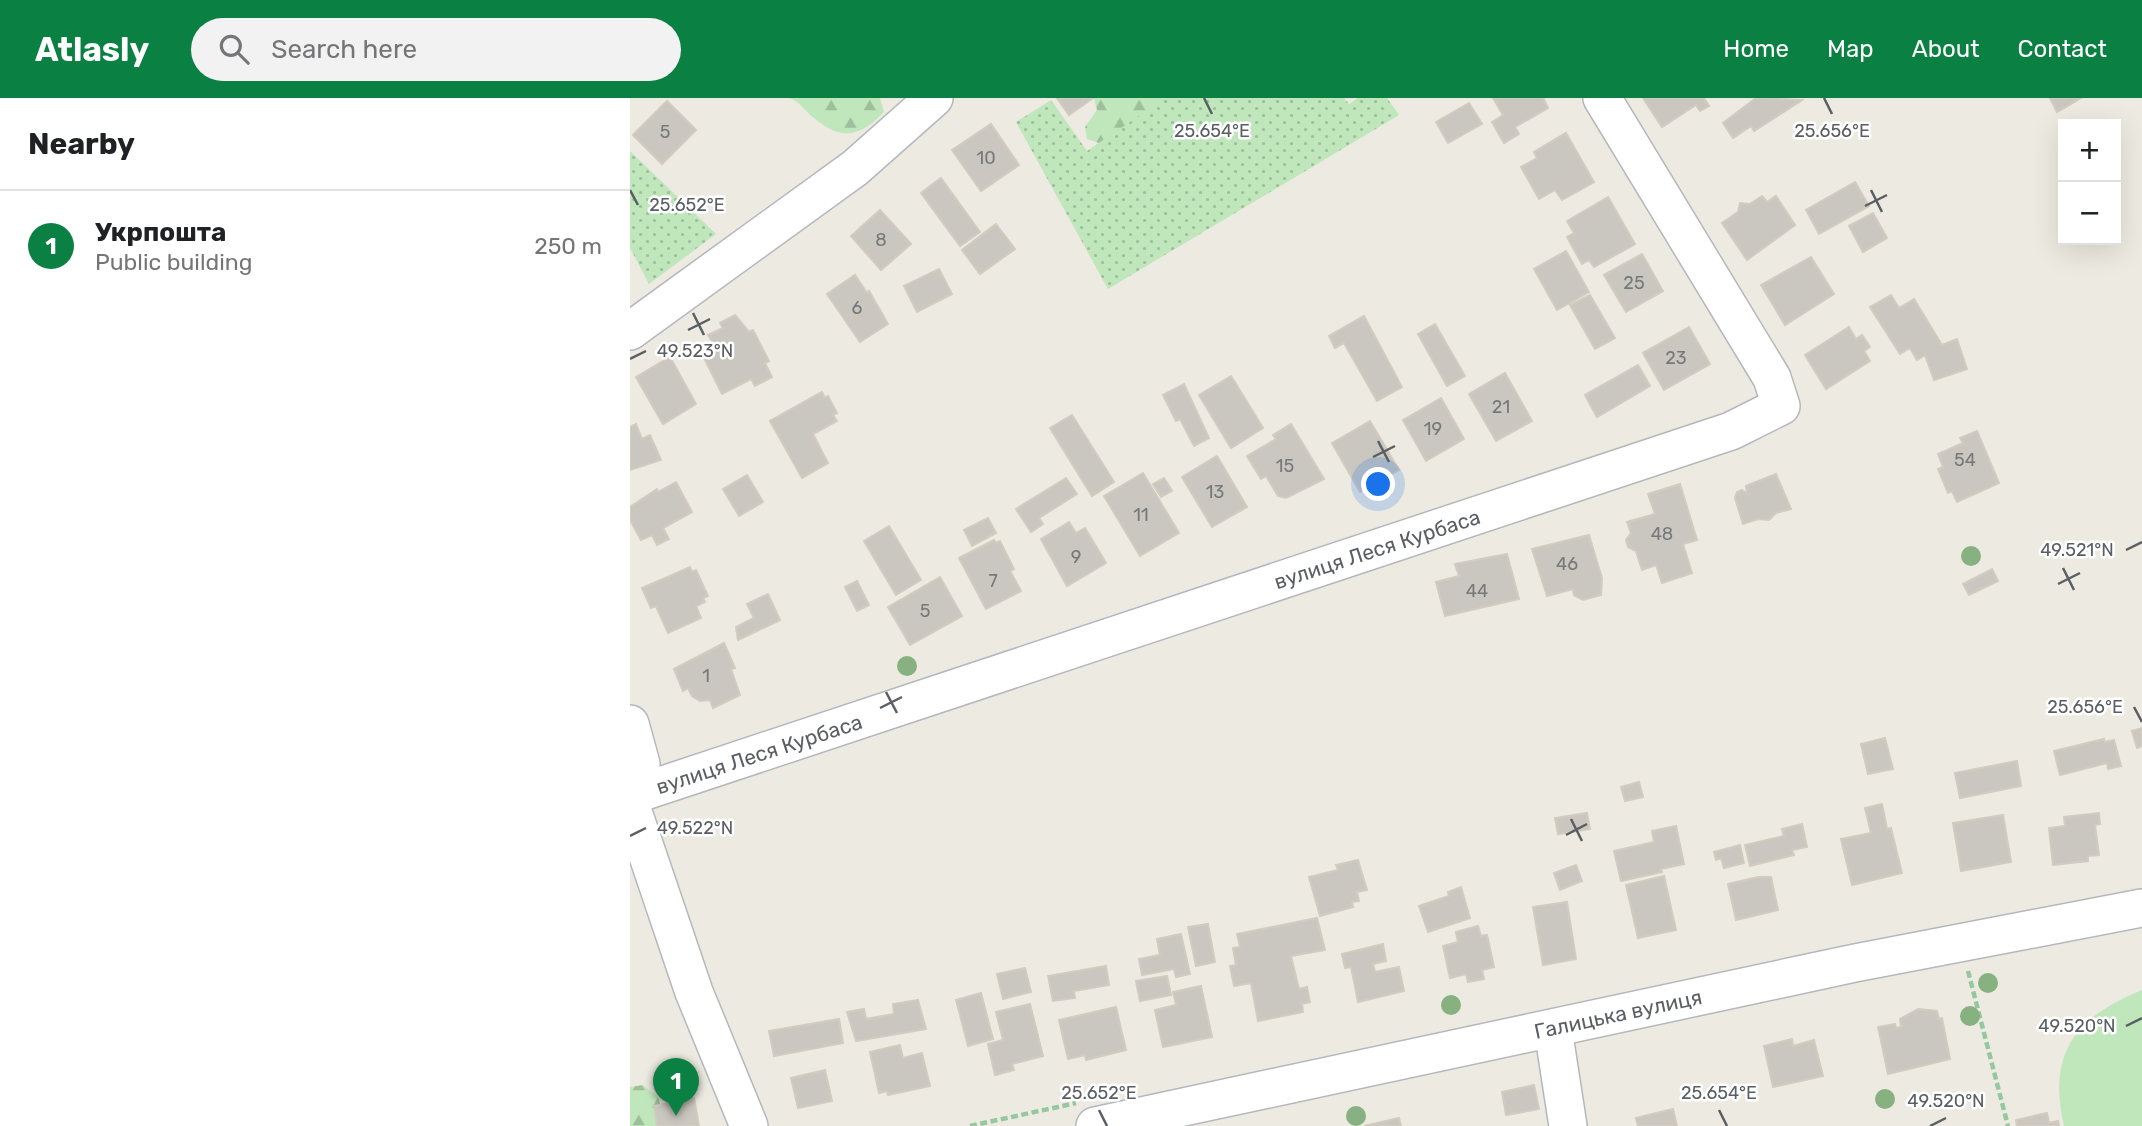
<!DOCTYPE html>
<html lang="en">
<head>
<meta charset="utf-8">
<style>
  body { margin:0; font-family:Rubik,sans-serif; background:#f2f2f2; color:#202124 }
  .controls { position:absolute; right:21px; top:21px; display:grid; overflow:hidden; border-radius:0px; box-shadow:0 7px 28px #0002 }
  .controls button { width:63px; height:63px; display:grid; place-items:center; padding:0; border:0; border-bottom:2px solid #e0e0e0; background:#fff; color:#202124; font:35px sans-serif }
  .you { position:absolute; left:749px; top:387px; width:24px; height:24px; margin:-18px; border:5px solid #fff; border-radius:50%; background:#1a73e8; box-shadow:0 0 0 10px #1a73e833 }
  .badge { display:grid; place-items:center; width:46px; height:46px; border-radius:50%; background:#0b8043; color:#fff; font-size:23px; font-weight:700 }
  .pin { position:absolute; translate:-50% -58px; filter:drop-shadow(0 2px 4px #0008) }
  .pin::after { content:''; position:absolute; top:37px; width:24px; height:21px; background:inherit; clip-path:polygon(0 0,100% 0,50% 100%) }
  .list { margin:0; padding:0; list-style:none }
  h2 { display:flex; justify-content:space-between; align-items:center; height:91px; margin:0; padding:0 28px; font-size:30px }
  h2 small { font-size:23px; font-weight:400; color:#757577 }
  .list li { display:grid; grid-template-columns:46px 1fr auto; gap:21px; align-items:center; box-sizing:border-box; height:112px; padding:0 28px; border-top:2px solid #e0e0e0 }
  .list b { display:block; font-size:26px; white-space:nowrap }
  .list p { margin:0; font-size:23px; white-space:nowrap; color:#757577 }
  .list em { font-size:23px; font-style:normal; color:#757577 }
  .icon { flex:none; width:38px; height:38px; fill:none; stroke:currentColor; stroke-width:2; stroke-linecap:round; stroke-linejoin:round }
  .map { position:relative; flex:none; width:1512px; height:1028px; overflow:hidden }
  header { display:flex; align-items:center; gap:42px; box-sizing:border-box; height:98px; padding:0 35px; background:#0b8043; color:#fff }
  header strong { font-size:33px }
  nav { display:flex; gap:38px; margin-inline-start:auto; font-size:24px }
  .search { width:490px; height:63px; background:#f2f2f2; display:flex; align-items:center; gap:18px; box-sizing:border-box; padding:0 24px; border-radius:38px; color:#757577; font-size:26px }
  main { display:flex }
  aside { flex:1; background:#fff }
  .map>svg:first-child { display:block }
</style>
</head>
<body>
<header>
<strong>Atlasly</strong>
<div class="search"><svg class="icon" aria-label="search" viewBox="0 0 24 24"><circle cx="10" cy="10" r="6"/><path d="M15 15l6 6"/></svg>Search here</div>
<nav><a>Home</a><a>Map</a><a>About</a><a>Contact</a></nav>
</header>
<main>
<aside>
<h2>Nearby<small></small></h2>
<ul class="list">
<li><span class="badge">1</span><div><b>Укрпошта</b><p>Public building</p></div><em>250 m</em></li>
</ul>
</aside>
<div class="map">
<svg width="1512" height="1028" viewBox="0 0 1512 1028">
  <defs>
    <pattern id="forest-firs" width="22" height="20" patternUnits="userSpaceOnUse" patternTransform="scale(1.75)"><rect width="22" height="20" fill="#c0e6bc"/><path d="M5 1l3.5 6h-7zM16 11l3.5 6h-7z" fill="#9fbe9c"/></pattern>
    <pattern id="garden-dots" width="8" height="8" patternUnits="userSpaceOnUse" patternTransform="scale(1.75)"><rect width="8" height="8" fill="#c0e6bc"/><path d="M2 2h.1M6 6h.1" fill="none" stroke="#9fbe9c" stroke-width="1.8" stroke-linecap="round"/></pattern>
  </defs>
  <rect width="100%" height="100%" fill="#edeae1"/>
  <g fill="url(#forest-firs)">
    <path d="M159,0h91l4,14c-23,24 -42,30 -70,6 -10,-7 -14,-17 -25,-20z"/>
    <path d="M464,0h78l-61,42 -12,3 -12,-4 -2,-12 12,-17z"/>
    <path d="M13,987l15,12 10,29h-38v-39z"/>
  </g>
  <g fill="url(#garden-dots)">
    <path d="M535,0h179l5,6 9,-6h29l12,17 -291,174 -92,-167 35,-22 36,51z"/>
    <path d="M0,53l86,83 -67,50 -19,-36z"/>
  </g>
  <path fill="#c0e6bc" d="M1512,892v136h-78c-17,-74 12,-109 78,-136z"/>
  <g fill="#cac7c0" stroke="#d2cbbf" stroke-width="2">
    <path d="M427,0h36l-24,17z"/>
    <path d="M863,0h50l5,10 -33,19 4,7 -15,9 -12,-21 11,-7z"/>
    <path d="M1013,0h61l5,8 -9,5 -4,-6 -34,22z"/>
    <path d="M1126,0l46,2 -48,31 -3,-5 -18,12 -10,-15z"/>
    <path d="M1420,0h31l-24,14z"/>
    <path d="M37,3l29,29 -34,34 -29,-29z"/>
    <path d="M839,5l13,21 -34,19 -12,-21z"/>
    <path d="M361,26l28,41 -38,26 -29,-41z"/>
    <path d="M936,35l28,49 -32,18 -7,-10 -16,9 -18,-32 16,-9 -3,-6z"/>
    <path d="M311,80l39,54 -20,14 -39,-53z"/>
    <path d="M1225,84l14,24 -50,28 -13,-24z"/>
    <path d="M1132,98l5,6 9,-6 19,29 -48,35 -25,-37 16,-11 2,-9 10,1z"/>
    <path d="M978,99l27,47 -41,23 -5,-7 -7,4 -15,-27 7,-4 -7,-12z"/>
    <path d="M250,112l31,34 -30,26 -30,-34z"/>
    <path d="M1243,115l14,25 -24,14 -14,-26z"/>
    <path d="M366,126l19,25 -35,25 -18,-24z"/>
    <path d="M936,153l23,41 -32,18 -23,-41z"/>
    <path d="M1012,156l21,37 -37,21 -22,-37z"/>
    <path d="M1181,159l23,37 -49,31 -24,-40z"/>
    <path d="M309,171l13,25 -35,18 -13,-26z"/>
    <path d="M225,177l12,18 2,-2 19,33 -28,18 -33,-48z"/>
    <path d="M960,197l25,43 -20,11 -25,-44z"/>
    <path d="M1261,197l8,13 15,-9 28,46 15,-6 10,30 -33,11 -9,-25 -8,5 -7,-12 -10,6 -30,-47z"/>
    <path d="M105,217l14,17 4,-2 16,31 -4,2 7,14 -17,9 -4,-7 -29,15 -21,-42 13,-7 -6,-10 15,-7 -3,-5z"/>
    <path d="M734,218l38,71 -25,14 -33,-58 -9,5 -6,-12z"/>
    <path d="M805,226l30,52 -18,10 -29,-52z"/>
    <path d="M1059,229l21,37 -46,26 -21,-37z"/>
    <path d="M1219,229l7,12 6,-4 8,12 -6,4 6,10 -44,28 -21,-34z"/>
    <path d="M40,259l26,47 -33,20 -27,-47z"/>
    <path d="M1008,267l12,21 -53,31 -12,-22z"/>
    <path d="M875,275l27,48 -36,20 -27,-47z"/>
    <path d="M601,278l32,52 -32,20 -32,-53z"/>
    <path d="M554,286l25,54 -15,8 -14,-27 -4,2 -13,-26z"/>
    <path d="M192,294l3,6 3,-2 9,17 -4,2 4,6 -24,13 15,29 -26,15 -32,-57z"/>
    <path d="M811,300l23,41 -38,22 -23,-41z"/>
    <path d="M442,317l42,67 -22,14 -42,-68z"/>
    <path d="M740,323l29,49 -39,22 -28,-49z"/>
    <path d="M6,326l6,15 8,-4 11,25 -31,10v-43z"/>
    <path d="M661,326l33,55 -38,19 -8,-2 -12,-20 -5,3 -14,-23 29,-17 -3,-4z"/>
    <path d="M1347,333l22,52 -42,19 -5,-11 -4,2 -10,-24 5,-2 -5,-13 25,-11 -3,-5z"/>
    <path d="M587,358l30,51 -35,20 -30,-50z"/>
    <path d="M513,375l36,60 -39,23 -36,-60z"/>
    <path d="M1146,376l15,35 -15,4 -7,7 -11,-1 -15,5 -8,-26 2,-6 5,-2 5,4 -1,-8z"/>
    <path d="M117,377l16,27 -24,14 -16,-27z"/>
    <path d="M436,380l11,16 -38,24 4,6 -12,8 -15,-23z"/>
    <path d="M534,380l8,13 -11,6 -8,-13z"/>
    <path d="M46,384l16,30 -29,16 6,11 -12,6 -5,-10 -11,5 -11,-20v-13l27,-18 1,3z"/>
    <path d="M1050,386l17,56 -14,4 9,29 -30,10 -6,-18 -14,5 -6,-19 -8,-4 -2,-7 5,-7 -4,-11 28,-8 -7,-20z"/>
    <path d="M358,420l8,15 -24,13 -8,-16z"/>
    <path d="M439,424l7,11 9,-5 21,35 -39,23 -26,-47z"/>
    <path d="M259,428l32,54 -25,15 -32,-54z"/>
    <path d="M959,437l13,43 -1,17 -18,5 -9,-5 -1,-6 -26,7 -15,-47z"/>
    <path d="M364,442l2,3 4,-2 14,28 -4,2 11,20 -35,18 -27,-51z"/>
    <path d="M877,456l12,45 -74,17 -9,-34 23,-6 -4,-12z"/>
    <path d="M60,469l2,5 4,-2 12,26 -5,2 2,4 -9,4 5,12 -33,15 -12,-27 -5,2 -9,-20z"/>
    <path d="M1362,471l6,12 -29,14 -6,-11z"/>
    <path d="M310,479l22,39 -52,29 -22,-38z"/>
    <path d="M227,483l12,24 -12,6 -12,-24z"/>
    <path d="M138,496l12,26 -42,20 -2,-13 18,-9 -7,-14z"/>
    <path d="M94,545l11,25 -4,1 9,26 -27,13 -3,-8 -10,1 -8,-5 -4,-8 -5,3 -9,-22z"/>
    <path d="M1512,630v18l-5,2 -5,-17z"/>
    <path d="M1255,640l8,31 -25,5 -7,-30z"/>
    <path d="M1474,641l1,3 9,-2 7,26 -13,3 -1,-6 -47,12 -6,-24z"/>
    <path d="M1387,663l4,25 -61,12 -5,-25z"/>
    <path d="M1009,684l4,15 -18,4 -4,-14z"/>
    <path d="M1252,706l5,25 4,-1 11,45 -50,12 -11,-46 30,-6 -6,-25z"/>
    <path d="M957,715l3,16 -32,5 -3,-16z"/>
    <path d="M1469,715l1,11 -5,1 4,30 -11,1v5l-35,4 -4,-37 16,-2 -1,-9z"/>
    <path d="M1373,717l8,47 -50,9 -8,-48z"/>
    <path d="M1172,726l5,23 -15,3 2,5 -44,11 -5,-21 39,-9 -2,-7z"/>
    <path d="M1046,728l8,38 -23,5 1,3 -41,9 -7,-30 40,-9 -2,-11z"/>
    <path d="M1110,747l4,18 -20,5 -3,-10 -5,2 -2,-8z"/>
    <path d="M728,762l9,30 -10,2 2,9 -7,1 1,5 -33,9 -11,-39 29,-7 -2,-5z"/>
    <path d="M946,767l6,16 -22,9 -6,-17z"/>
    <path d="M1034,778l12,54 -38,8 -12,-53z"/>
    <path d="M1128,779h13l7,33 -42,10 -8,-36z"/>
    <path d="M831,789l9,31 -42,14 -9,-26 30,-10 -1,-4z"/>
    <path d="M937,804l9,57 -33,6 -10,-58z"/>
    <path d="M687,820l8,32 -34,6 8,33 8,-2 3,15 -8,2 1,8 -45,9 -7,-38 -17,3 -4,-20 6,-1 -3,-17 7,-1 -3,-13z"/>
    <path d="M578,826l7,38 -19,4 -8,-39z"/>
    <path d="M848,828l3,10 6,-1 7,32 -12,3 2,9 -16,3 -2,-8 -16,4 -7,-32 15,-4 -2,-10z"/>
    <path d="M551,836l9,40 -14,3 -2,-8 -32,6 -3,-16 21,-4 -3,-16z"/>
    <path d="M753,846l3,17 -13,3 2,8 24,-5 5,24 -46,11 -7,-35 -6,1 -3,-14z"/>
    <path d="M476,868l3,19 -35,6 1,7 -22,3 -5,-25z"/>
    <path d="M395,870l6,24 -28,7 -6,-25z"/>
    <path d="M537,878l4,19 -31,6 -4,-20z"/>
    <path d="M571,888l11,51 -49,10 -8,-37 21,-5 -3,-13z"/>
    <path d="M351,895l12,46 -25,7 -12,-46z"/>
    <path d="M288,902l8,29 -70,12 -9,-29 17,-3 2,10 28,-5 -1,-10z"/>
    <path d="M400,906l13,52 -31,8 2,6 -19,5 -7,-31 15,-4 -7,-28z"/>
    <path d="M486,909l10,43 -40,10 -1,-5 -17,4 -9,-39z"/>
    <path d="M1288,911l19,2 2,8 3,-1 8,41 -62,15 -10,-47 17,-3 1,4 5,-1 -1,-8z"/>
    <path d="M209,921l4,24 -69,13 -5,-25z"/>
    <path d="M1162,941l1,7 21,-6 9,36 -50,11 -9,-41z"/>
    <path d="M270,947l3,13 19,-5 8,33 -42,9 -1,-4 -8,2 -9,-41z"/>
    <path d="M195,972l7,31 -34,7 -7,-30z"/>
    <path d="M904,987l5,24 -33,6 -4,-23z"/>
    <path d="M64,1000l5,28h-42l-3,-20z"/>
    <path d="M1043,1011l4,17h-39l-2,-8z"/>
    <path d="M1417,1015l2,10 9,-2 1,5h-42l-1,-6z"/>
    <path d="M769,1020l2,8h-37z"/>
  </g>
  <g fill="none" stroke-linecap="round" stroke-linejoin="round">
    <g stroke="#b4b8bc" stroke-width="40">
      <g id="minor">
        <path d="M0,233l225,-163 79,-70"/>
        <path d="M0,626l11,40 -11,28"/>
        <path d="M0,698l1101,-365 50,-25 -9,-28 -170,-280"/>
        <path d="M0,705l64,189 55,134"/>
        <path d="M923,931l15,97"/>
        <path d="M465,1028l760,-163 287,-55"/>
      </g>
    </g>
    <g stroke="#95c89f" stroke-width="4.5" stroke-dasharray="7 3.5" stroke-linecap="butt">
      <path d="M1338,873l40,155"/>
      <path d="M340,1028l106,-23"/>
    </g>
    <use href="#minor" stroke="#fff" stroke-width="37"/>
  </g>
  <g fill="#87b180">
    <circle cx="1341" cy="458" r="10"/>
    <circle cx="277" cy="568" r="10"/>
    <circle cx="1358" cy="885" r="10"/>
    <circle cx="821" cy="907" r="10"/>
    <circle cx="1340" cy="918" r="10"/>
    <circle cx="1255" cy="1001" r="10"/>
    <circle cx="726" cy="1018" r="10"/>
  </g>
  <path fill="none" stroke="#5a5f63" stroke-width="2.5" d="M574,0l8,16M1194,0l8,16M0,92l8,15M1241,92l11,22M1235,108l22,-11M63,215l11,22M58,232l22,-11M0,261l16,-8M748,343l11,21M743,359l22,-11M1496,452l16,-8M1433,470l11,22M1428,486l22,-11M256,594l11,21M1504,609l8,15M250,610l22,-11M941,721l11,22M936,737l21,-11M0,738l16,-8M1496,928l16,-8M469,1012l8,16M1089,1012l8,16M1300,1028l16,-8"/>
  <g text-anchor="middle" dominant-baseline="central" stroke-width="5" stroke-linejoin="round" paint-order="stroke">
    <g font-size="18" fill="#76797a">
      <text x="35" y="34">5</text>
      <text x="356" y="60">10</text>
      <text x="251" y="142">8</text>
      <text x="1004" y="185">25</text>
      <text x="227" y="210">6</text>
      <text x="1046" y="260">23</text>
      <text x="871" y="309">21</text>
      <text x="803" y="331">19</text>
      <text x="1335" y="362">54</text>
      <text x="655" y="368">15</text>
      <text x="585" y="394">13</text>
      <text x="511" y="417">11</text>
      <text x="1032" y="436">48</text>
      <text x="446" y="459">9</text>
      <text x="937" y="466">46</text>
      <text x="363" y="483">7</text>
      <text x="847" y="493">44</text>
      <text x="295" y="513">5</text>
      <text x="76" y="578">1</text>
    </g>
    <g font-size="21" fill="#5a5f63" stroke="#fff">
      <text transform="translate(747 451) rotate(-18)">вулиця Леся Курбаса</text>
      <text transform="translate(129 656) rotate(-18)">вулиця Леся Курбаса</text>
      <text transform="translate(988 916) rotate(-12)">Галицька вулиця</text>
    </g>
  </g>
  <g font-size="18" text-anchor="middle" fill="#5a5f63" stroke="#fff" stroke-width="5" stroke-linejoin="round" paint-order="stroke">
    <text x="582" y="39">25.654°E</text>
    <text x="1202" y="39">25.656°E</text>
    <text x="57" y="113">25.652°E</text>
    <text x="65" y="259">49.523°N</text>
    <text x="1447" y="458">49.521°N</text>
    <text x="1455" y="615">25.656°E</text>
    <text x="65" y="736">49.522°N</text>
    <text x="1447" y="934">49.520°N</text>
    <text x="469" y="1001">25.652°E</text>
    <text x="1089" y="1001">25.654°E</text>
    <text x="1316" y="1009">49.520°N</text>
  </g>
</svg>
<div class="controls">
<button>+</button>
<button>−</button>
</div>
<div class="you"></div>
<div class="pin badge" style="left:46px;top:1018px">1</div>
</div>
</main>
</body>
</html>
